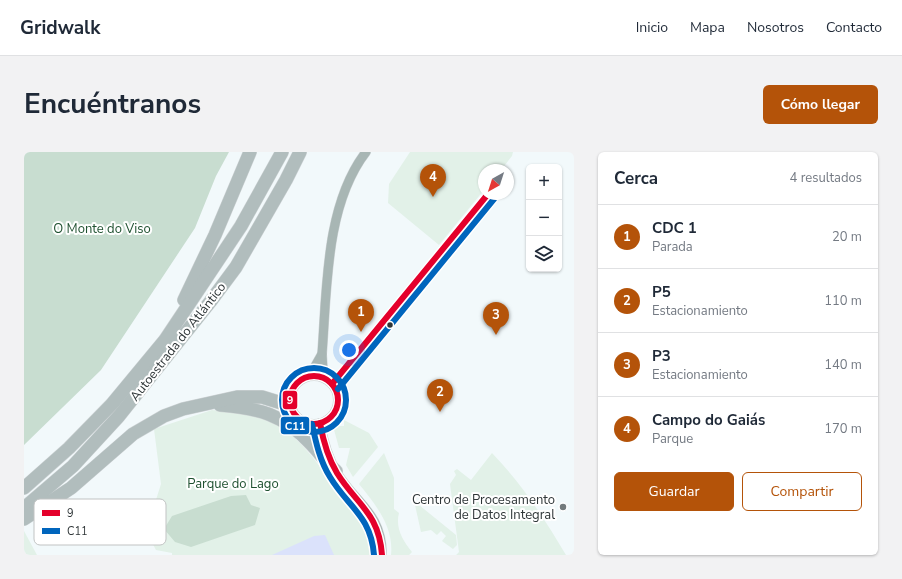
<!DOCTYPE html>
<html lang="es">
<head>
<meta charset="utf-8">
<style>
  body { margin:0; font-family:"Nunito Sans",sans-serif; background:#f2f2f3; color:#1f2937 }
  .controls { position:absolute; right:12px; top:12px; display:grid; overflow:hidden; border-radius:6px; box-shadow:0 1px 3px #0004 }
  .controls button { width:36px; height:36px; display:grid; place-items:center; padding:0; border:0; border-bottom:1px solid #e0e1e3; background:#fff; color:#1f2937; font:20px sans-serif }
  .compass { position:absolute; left:454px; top:12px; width:36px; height:36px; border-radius:50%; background:#fff; box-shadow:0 1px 3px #0004; rotate:219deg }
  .you { position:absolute; left:325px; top:198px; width:14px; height:14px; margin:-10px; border:3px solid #fff; border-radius:50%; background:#1a73e8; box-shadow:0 0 0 6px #1a73e833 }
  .badge { display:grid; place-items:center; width:26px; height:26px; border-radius:50%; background:#b45309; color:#fff; font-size:13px; font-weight:700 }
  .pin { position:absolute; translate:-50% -33px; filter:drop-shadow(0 1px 2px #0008) }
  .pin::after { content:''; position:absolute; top:21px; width:14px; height:12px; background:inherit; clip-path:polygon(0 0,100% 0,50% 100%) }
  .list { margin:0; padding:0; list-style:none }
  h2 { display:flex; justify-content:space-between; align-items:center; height:52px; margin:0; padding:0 16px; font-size:17px }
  h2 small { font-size:13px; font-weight:400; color:#747a83 }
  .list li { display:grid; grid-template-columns:26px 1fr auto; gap:12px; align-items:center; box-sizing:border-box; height:64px; padding:0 16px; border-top:1px solid #e0e1e3 }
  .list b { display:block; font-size:15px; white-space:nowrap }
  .list p { margin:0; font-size:13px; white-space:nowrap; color:#747a83 }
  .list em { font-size:13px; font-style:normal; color:#747a83 }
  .actions { display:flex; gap:8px; padding:12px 16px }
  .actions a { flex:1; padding:9px 0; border:1px solid #b45309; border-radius:6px; text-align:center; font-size:14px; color:#b45309 }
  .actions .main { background:#b45309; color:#fff }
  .icon { flex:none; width:22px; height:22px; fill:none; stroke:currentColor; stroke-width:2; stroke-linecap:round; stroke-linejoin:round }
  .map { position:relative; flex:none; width:550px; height:403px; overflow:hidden; border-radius:6px }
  header { display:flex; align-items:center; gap:24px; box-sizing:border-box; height:56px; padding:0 20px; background:#fff; border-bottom:1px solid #e0e1e3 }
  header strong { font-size:19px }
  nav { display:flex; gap:22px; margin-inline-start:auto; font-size:14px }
  .intro { display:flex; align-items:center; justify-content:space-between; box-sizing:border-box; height:96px; padding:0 24px }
  h1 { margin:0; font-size:28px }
  .button { padding:10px 18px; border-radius:6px; background:#b45309; color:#fff; font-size:14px; font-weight:700 }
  main { display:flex; gap:24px; padding:0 24px }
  aside { flex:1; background:#fff; border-radius:6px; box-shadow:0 1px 3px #0004 }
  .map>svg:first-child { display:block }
</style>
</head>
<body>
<header>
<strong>Gridwalk</strong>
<nav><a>Inicio</a><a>Mapa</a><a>Nosotros</a><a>Contacto</a></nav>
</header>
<div class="intro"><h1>Encuéntranos</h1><a class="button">Cómo llegar</a></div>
<main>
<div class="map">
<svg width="550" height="403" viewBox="0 0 550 403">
  <rect width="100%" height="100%" fill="#f2f9fb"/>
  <g fill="#e2f1e8">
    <path d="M386,0h103l-1,4 -11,14h-17v20l-45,55 -51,-42 1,-19z"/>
    <path d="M188,258c20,2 41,3 60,12 33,17 50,50 73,77 7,9 16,16 21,26 5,9 7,20 8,30h-202v-2l-16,-3 -13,-24 11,-20 7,-22 -7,-55z"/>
    <path d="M320,268l25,13 9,14 -25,30 -7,-12 4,-17h-11l-6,-22h11z"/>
    <path d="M360,301l10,25v31l5,4c-4,15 4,28 13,39l-3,3h-18c3,-28 -15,-50 -32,-71z"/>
    <path d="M468,301c30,31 52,65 74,102h-110l3,-3 -9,-68 6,-9 -2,-4 3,-2 14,11z"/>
    <path d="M391,353h4l37,30 1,10 -4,4 -11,-8 4,-5 -5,-5 -4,4 -6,-5 -10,2z"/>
    <path d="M0,379l13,24h-13z"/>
  </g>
  <g fill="#c8ddd0">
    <path d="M0,0h205l-13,24 -21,52 -94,142 -77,75z"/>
    <path d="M222,343l5,10 9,3 -5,17 -64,22 -16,-5 -11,-13 8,-13 59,-20z"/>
  </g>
  <path fill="#dbe2fb" d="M301,383l9,20h-62l42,-19z"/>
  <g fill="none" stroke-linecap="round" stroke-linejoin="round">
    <g stroke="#d0d5d7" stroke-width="10">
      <g id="minor">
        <circle cx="290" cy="248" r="24"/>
        <path d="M282,225l7,-7 9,-16"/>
        <path d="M303,227l-4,-8 -1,-17c5,-64 3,-149 44,-202"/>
        <path d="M296,271c3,17 8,35 17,50 19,31 45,40 45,82"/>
      </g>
    </g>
    <g stroke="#d0d5d7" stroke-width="14">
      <g id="highway">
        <path d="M160,148l31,-65 35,-83"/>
        <path d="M196,253c37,3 64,9 91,39 9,9 15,19 25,27"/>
        <path d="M0,336l45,-40 43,-44 53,-64 76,-114 41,-74"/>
        <path d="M0,356l49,-42 46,-50 91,-114 26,-35 50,-87 14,-28"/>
        <path d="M0,367l47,-31 62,-54 31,-18 19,-7 54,-12h25l29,9"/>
      </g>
    </g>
    <use href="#minor" stroke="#a8b6b4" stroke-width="9"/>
    <use href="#highway" stroke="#b1bdbd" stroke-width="13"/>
    <g stroke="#fff" stroke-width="9">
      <g id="bus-1">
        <circle cx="290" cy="248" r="24"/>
        <path d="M308,232l156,-190"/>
        <path d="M296,271c3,17 8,35 17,50 20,32 42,40 45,82"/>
      </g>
    </g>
    <g stroke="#fff" stroke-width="9">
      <g id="bus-2">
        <circle cx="290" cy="248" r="32"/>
        <path d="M314,237l156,-190"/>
        <path d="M288,272c4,19 8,37 18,53 18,30 41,39 44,78"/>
      </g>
    </g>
    <use href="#bus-1" stroke="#e4002b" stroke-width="6"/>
    <use href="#bus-2" stroke="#0065bd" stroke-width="6"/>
  </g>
  <circle fill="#2f3638" stroke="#fff" stroke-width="1.5" cx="366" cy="173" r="3.5"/>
  <circle fill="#737a7c" stroke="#fff" stroke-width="1.5" cx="539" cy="355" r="4"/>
  <g text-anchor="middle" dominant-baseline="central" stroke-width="4" stroke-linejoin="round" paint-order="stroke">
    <g font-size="13" fill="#1f5130" stroke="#fff">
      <text x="78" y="77">O Monte do Viso</text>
      <text x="209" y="332">Parque do Lago</text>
    </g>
    <g font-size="13" fill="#2f3638" stroke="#fff">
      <text transform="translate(154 190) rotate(-52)">Autoestrada do Atlántico</text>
    </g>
    <g font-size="13" fill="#2f3638" stroke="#fff" text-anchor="end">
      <text x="531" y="348">Centro de Procesamento<tspan x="531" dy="15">de Datos Integral</tspan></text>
    </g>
  </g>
  <rect x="10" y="347" width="132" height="46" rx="6" fill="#fff" stroke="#c1c3c3" stroke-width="1"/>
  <rect x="18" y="358" width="18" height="6" fill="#e4002b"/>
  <rect x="18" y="376" width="18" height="6" fill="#0065bd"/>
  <g font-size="11" fill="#2f3638">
    <text x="43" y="365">9</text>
    <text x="43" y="383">C11</text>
  </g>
  <g stroke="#fff" stroke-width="1.5">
    <rect x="258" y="238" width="16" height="20" rx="4" fill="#e4002b"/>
    <rect x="256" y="264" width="30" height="19" rx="4" fill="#0065bd"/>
  </g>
  <g font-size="11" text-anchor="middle" font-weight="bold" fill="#fff">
    <text x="266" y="252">9</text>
    <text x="271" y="278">C11</text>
  </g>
</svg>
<div class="controls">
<button>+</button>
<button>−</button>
<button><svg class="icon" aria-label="layers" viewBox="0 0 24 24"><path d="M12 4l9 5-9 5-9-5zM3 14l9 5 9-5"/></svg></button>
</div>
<svg class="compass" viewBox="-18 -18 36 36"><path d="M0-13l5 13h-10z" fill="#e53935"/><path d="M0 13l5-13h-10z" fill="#747a83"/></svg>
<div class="you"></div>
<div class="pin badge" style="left:337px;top:180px">1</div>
<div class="pin badge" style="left:416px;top:260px">2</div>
<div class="pin badge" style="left:472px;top:183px">3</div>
<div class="pin badge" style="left:409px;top:45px">4</div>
</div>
<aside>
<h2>Cerca<small>4 resultados</small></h2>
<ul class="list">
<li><span class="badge">1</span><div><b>CDC 1</b><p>Parada</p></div><em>20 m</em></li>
<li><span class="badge">2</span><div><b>P5</b><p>Estacionamiento</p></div><em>110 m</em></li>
<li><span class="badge">3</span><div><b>P3</b><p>Estacionamiento</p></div><em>140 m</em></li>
<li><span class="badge">4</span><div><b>Campo do Gaiás</b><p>Parque</p></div><em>170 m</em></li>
</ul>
<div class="actions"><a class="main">Guardar</a><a>Compartir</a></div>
</aside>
</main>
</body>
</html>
